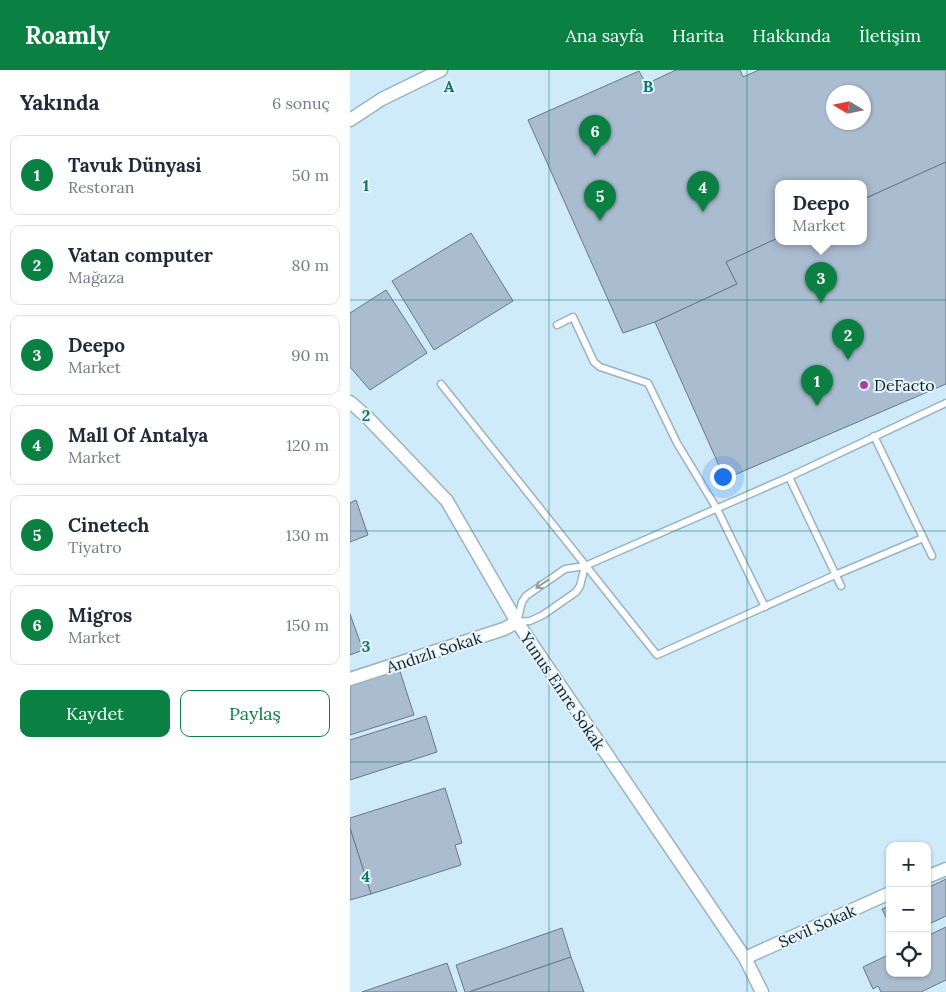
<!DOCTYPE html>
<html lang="tr">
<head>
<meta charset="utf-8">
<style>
  body { margin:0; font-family:Lora,serif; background:#f2f2f3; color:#1f2937 }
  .controls { position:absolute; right:15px; bottom:15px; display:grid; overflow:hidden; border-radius:10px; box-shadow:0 1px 4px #0004 }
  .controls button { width:45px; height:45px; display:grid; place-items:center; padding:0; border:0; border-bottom:1px solid #e0e1e3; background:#fff; color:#1f2937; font:25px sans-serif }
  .compass { position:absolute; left:476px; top:15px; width:45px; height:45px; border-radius:50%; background:#fff; box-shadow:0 1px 4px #0004; rotate:280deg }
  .you { position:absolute; left:372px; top:406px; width:18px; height:18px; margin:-12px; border:4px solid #fff; border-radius:50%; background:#1a73e8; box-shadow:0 0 0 8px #1a73e833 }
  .badge { display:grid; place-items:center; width:32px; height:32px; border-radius:50%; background:#0b8043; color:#fff; font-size:16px; font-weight:700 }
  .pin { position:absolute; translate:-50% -41px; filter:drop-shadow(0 1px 2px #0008) }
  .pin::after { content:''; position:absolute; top:26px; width:18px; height:15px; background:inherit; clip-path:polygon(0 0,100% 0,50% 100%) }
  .popup { position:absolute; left:425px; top:110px; width:92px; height:65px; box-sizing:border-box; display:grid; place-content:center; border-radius:10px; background:#fff; filter:drop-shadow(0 1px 4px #0005); font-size:16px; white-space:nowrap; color:#747a83 }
  .popup b { font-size:19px; color:#1f2937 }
  .popup::after { content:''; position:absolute; left:50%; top:100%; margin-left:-10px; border:10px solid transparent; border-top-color:#fff }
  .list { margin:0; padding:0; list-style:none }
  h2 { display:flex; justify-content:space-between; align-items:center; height:65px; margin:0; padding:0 20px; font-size:21px }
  h2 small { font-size:16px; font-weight:400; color:#747a83 }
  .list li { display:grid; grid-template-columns:32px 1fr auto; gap:15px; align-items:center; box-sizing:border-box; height:80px; margin:0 10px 10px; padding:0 10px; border:1px solid #e0e1e3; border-radius:10px }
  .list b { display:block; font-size:19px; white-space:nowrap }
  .list p { margin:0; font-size:16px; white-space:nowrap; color:#747a83 }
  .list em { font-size:16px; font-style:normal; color:#747a83 }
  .actions { display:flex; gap:10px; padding:15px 20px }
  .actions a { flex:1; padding:11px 0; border:1px solid #0b8043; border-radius:10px; text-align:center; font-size:18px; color:#0b8043 }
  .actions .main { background:#0b8043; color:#fff }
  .icon { flex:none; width:28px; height:28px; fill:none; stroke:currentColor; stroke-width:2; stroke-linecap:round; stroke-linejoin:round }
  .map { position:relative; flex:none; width:596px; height:922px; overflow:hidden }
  header { display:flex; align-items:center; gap:30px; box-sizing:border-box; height:70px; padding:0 25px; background:#0b8043; color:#fff }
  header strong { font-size:24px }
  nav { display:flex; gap:28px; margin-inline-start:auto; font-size:18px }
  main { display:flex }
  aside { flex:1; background:#fff }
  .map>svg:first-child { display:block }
</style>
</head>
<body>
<header>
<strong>Roamly</strong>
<nav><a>Ana sayfa</a><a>Harita</a><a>Hakkında</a><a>İletişim</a></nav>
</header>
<main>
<aside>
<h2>Yakında<small>6 sonuç</small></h2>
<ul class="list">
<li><span class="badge">1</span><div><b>Tavuk Dünyasi</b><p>Restoran</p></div><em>50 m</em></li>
<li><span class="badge">2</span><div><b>Vatan computer</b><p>Mağaza</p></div><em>80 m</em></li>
<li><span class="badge">3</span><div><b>Deepo</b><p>Market</p></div><em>90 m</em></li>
<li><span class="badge">4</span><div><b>Mall Of Antalya</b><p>Market</p></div><em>120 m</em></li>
<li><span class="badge">5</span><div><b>Cinetech</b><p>Tiyatro</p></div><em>130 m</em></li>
<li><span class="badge">6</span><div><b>Migros</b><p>Market</p></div><em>150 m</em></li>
</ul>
<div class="actions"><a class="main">Kaydet</a><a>Paylaş</a></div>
</aside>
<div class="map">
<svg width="596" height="922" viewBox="0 0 596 922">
  <rect width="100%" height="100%" fill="#cfeaf8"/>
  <g fill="#aabcd0" stroke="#68788b" fill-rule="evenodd">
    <path d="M326,0h64l3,7 16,-7h187v92l-82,37v-15h-86v54l-52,24 11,22 -82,38 -32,11 -95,-213 111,-49 7,13zM483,22h31v30h-31z"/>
    <path d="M596,92v222l-221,95 -70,-157 82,-38 -11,-22 52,-24v4h86v-43z"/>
    <path d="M121,163l42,68 -79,49 -42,-69z"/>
    <path d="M36,220l41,63 -57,37 -20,-23v-54z"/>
    <path d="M6,430l12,35 -18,7v-39z"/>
    <path d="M0,544l13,36 -13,5z"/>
    <path d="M48,595l16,50 -64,20v-54z"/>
    <path d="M76,646l11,36 -87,28v-40z"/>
    <path d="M95,718l17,55 -7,2 6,20 -90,29 -21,-66v-10z"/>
    <path d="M0,758l21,66 -21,6z"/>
    <path d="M596,809v37l-19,9v-37z"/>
    <path d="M540,836v19l-8,-16z"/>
    <path d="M596,857v53l-25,12h-40l-3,-6 -5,3 -10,-22 27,-13v19h37v-37z"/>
    <path d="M212,858l9,29 -102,35h-4l-9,-27z"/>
    <path d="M221,887l13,35h-115z"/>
    <path d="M97,893l10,29h-95z"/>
  </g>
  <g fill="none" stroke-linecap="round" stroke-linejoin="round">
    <g stroke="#9ab3c1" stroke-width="9">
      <g id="service">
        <path d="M207,255l16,-8 21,45 6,5 48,16 29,60 40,66 48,98"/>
        <path d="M91,314l216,271 178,-80 88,-37"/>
        <path d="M524,366l58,120"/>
        <path d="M439,407l52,109"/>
        <path d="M235,496l-5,20 -4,6 -33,23 -13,6 -13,1 5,-20 4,-6 39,-27 20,-3 204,-89 157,-74"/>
      </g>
    </g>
    <g stroke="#9ab3c1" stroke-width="15">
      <g id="minor">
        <path d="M0,50l32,-21 59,-29"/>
        <path d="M0,332l17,15 80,84 70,121 228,336 17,34"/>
        <path d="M0,609l154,-50 13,-7"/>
        <path d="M577,807l19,-8"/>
        <path d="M395,888l145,-65"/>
      </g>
    </g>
    <use href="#service" stroke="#fff" stroke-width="6"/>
    <use href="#minor" stroke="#fff" stroke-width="12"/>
  </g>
  <defs><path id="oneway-shaft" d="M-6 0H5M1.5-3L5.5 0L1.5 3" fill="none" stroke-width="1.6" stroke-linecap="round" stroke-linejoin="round" transform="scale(1.25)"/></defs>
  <use stroke="#95999c" href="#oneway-shaft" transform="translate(192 514) rotate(146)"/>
  <path fill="none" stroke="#0f766e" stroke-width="1" stroke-opacity="0.55" d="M199,0v922M397,0v922M0,230h596M0,461h596M0,692h596"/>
  <circle fill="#a341a8" stroke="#e5f5fe" stroke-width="2" cx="514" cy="315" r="5"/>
  <g text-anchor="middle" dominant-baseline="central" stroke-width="4" stroke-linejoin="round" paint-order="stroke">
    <g font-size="16" fill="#131d22" stroke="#e5f5fe" text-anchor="start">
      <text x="524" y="315">DeFacto</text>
    </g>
    <g font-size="16" fill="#131d22" stroke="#e5f5fe">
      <text transform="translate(84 582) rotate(-18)">Andızlı Sokak</text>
      <text transform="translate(213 621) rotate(56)">Yunus Emre Sokak</text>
      <text transform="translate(467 856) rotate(-24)">Sevil Sokak</text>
    </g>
  </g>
  <g font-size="16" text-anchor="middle" font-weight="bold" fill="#0f766e" stroke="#e5f5fe" stroke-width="4" stroke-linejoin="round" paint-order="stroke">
    <text x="99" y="22">A</text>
    <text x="298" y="22">B</text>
    <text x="16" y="121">1</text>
    <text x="16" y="351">2</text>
    <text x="16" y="582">3</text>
    <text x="16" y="812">4</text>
  </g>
</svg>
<div class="controls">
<button>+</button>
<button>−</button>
<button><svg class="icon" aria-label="locate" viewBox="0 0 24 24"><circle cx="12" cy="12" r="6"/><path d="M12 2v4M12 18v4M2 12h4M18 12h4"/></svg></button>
</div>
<svg class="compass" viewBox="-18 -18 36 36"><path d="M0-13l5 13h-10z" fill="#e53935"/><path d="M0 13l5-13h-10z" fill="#747a83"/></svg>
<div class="you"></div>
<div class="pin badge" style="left:467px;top:336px">1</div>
<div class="pin badge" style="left:498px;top:290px">2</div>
<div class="pin badge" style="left:471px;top:233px">3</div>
<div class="popup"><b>Deepo</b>Market</div>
<div class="pin badge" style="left:353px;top:142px">4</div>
<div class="pin badge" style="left:250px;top:151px">5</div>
<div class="pin badge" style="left:245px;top:86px">6</div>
</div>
</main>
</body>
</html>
